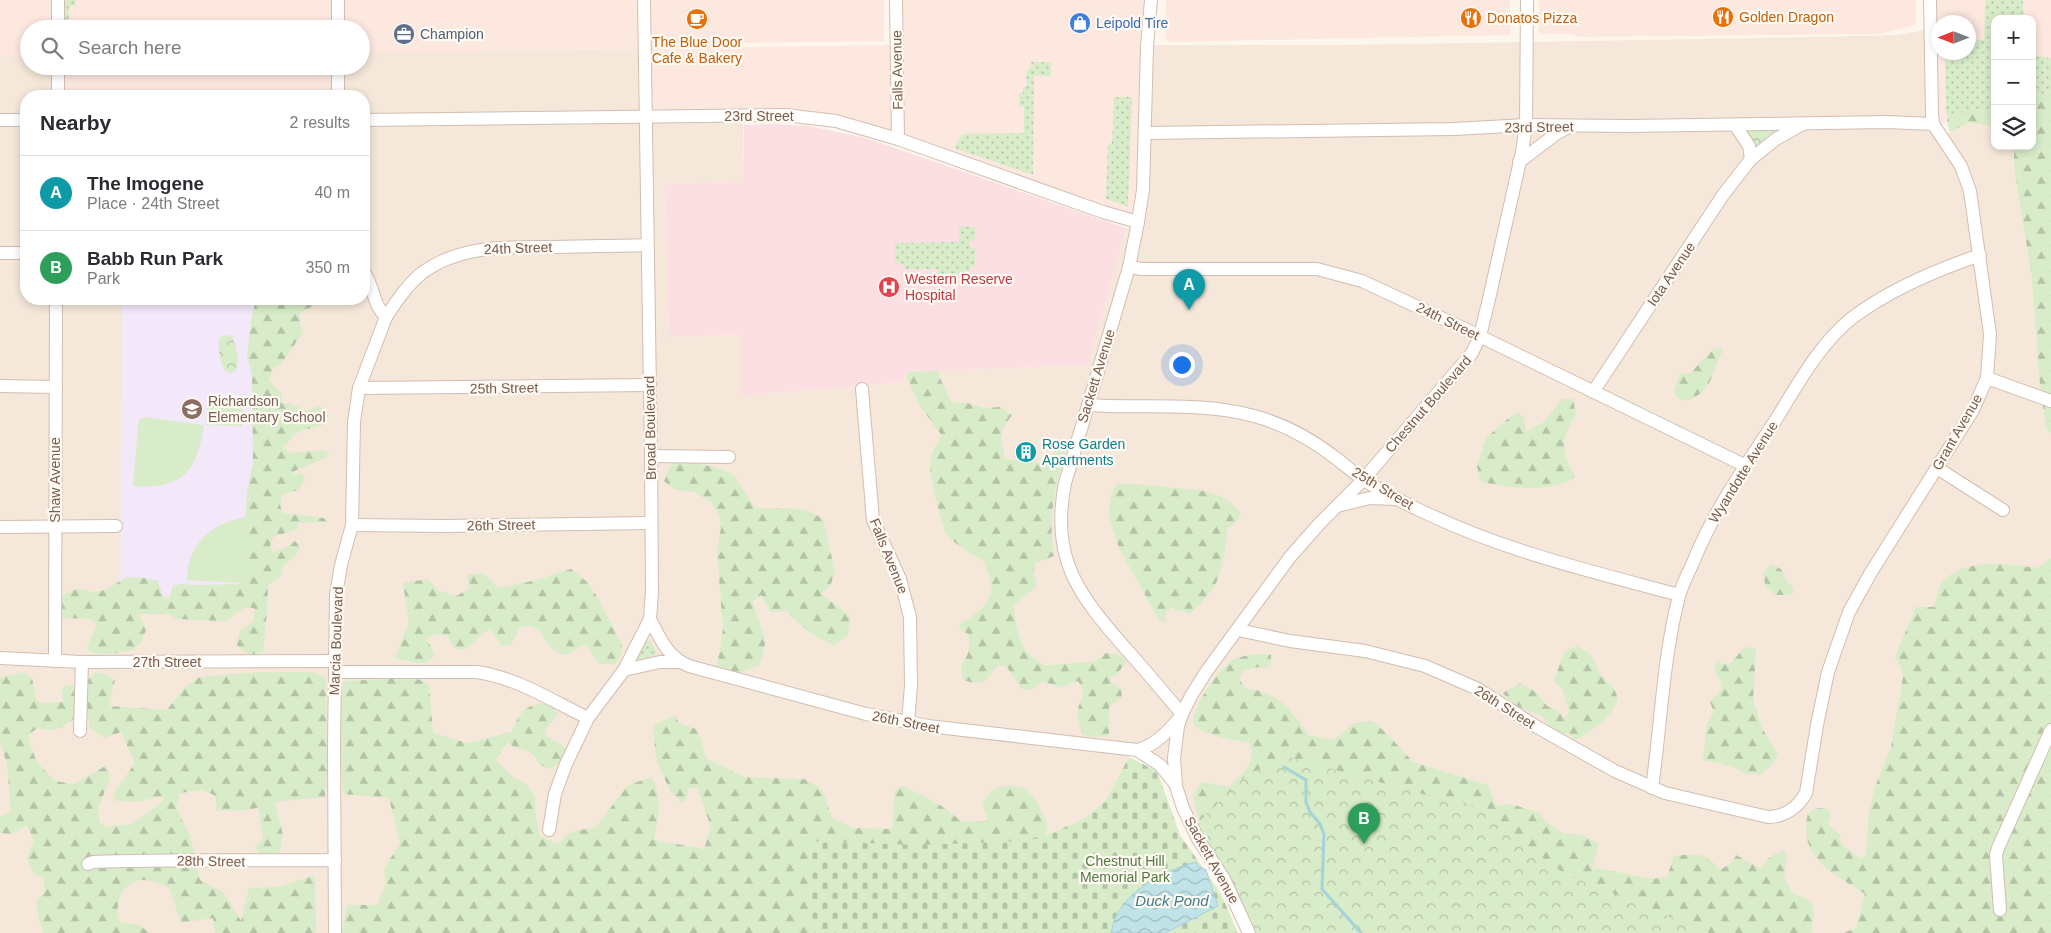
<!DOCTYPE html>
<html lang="en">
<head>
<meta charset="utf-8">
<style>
  body { margin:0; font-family:Arial,sans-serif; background:#f7f7f7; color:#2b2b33 }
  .controls { position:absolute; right:15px; top:15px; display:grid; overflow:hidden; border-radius:10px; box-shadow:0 2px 8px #0003 }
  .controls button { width:45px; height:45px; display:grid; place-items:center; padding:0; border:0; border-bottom:1px solid #e1e1e2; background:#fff; color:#2b2b33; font:25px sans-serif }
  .compass { position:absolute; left:1931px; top:15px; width:45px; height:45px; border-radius:50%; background:#fff; box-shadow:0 2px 8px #0003; rotate:270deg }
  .you { position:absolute; left:1181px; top:364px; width:18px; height:18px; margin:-12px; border:4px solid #fff; border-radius:50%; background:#1a73e8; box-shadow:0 0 0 8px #1a73e833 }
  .badge { display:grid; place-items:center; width:32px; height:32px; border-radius:50%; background:#d93025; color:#fff; font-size:16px; font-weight:700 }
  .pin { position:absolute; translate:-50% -41px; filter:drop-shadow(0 1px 2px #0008) }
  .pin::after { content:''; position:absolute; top:26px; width:18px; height:15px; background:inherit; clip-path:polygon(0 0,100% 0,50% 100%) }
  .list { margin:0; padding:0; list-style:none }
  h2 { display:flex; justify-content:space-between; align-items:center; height:65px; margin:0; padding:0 20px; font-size:21px }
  h2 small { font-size:16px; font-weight:400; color:#7c7c81 }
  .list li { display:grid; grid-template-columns:32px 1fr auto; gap:15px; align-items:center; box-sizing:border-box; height:75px; padding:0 20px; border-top:1px solid #e1e1e2 }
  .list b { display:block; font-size:19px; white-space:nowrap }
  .list p { margin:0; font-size:16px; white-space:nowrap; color:#7c7c81 }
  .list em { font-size:16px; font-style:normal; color:#7c7c81 }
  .icon { flex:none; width:28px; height:28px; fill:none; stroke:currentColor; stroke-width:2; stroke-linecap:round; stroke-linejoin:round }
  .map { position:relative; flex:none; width:2051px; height:933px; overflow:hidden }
  .search { position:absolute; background:#fff; box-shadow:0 2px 8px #0003; left:20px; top:20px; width:350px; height:55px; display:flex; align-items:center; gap:12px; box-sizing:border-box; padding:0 18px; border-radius:28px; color:#7c7c81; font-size:19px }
  .panel { position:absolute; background:#fff; box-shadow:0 2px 8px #0003; left:20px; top:90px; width:350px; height:215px; border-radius:20px }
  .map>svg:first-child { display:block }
</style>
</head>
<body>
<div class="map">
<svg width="2051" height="933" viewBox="0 0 2051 933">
  <defs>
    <pattern id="grass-dots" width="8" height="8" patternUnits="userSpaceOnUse" patternTransform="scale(1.25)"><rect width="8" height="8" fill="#d8ecc9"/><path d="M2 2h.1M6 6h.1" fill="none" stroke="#b4c2a5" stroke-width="1.8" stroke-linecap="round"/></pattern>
    <pattern id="forest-firs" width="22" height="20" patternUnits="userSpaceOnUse" patternTransform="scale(1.25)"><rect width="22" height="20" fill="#d8ecc9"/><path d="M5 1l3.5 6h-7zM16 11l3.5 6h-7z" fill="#b4c2a5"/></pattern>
    <pattern id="cemetery-stones" width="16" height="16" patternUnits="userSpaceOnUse" patternTransform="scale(1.25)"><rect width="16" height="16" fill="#d8ecc9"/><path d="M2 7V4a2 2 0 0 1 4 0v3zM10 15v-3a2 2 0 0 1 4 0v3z" fill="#b4c2a5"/></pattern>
    <pattern id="park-crowns" width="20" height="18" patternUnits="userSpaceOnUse" patternTransform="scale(1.25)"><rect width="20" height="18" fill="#d8ecc9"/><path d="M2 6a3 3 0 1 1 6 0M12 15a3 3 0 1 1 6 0" fill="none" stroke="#b4c2a5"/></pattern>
    <pattern id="water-waves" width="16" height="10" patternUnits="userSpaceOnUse" patternTransform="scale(1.25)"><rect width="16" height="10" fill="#bfe3e8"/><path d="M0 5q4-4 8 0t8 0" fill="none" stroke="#a0bbbe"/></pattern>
  </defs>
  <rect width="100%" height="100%" fill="#fdf6ec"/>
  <path fill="#f5e8da" d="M1930,29l2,85 12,26 6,-8 19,-9 26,3v20h19v20l37,162v605h-341l-464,-157 -54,52 -16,-42 -43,-37 -27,51 -22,19 -32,14 -29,8 -314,26 -294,66h-415v-876h29v9h29v30h-32v203h338v-203h-26v-30h23v-14l283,-3 99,66v67l-78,2 4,153 73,-2 -1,61 159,-14 10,-10 178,-7 38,-137 10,1 12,-184h194l419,-7 136,-3z"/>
  <g fill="#fde8e0" fill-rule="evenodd">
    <path d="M0,0h884v41l-146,2v4h11l148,-2 -1,-45h255l-13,222 -302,-101 -191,-5 -1,-67 -283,3v-23h-332v28h-29z"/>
    <path d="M1166,0h344v35l-342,7 -3,-3z"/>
    <path d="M1539,0h377v25l-36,9 -300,3 -10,-3h-31z"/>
    <path d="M1930,0h121v91l-19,8v-80h-37v90l-47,5 -1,9 -14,1zM1938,22h30v30h-30z"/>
    <rect x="58" y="66" width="280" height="30"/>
  </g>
  <path fill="#f3e8fa" d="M122,299h143l-13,295 -132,1z"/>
  <path fill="#fbdfe3" d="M773,124l36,2 57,12 260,90 -38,137 -178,7 -10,10 -159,14v-61l-72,2 -4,-153 78,-2 1,-57z"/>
  <g fill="url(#grass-dots)">
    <path d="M63,0h13v6h-7v23h-6z"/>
    <path d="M1985,0h38v19h-28v90l-49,6 -1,-62 23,-1 1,-11 15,-1z"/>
    <path d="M2032,56l19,2v33l-19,8z"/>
    <path d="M1031,62h20v14h-17l-1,99 -79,-27 8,-14 62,-1v-26h-5v-13l4,-1v-6l4,-1 -1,-14 5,-4z"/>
    <path d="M1114,97h18l-4,110 -22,-8 2,-55 4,-1z"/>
    <path d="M959,226l17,1 -1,13 -5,1v7h5v19h-5v7h-31l-1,-5h-34l-1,-5h-8v-21l64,-1z"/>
    <path d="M645,639l5,1 6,11v4l-20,5z"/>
  </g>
  <g fill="url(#forest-firs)">
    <path d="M2051,91v342l-5,-5 -7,-52 -7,-98 -18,-112v-20h18v-47z"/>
    <path d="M1995,109v17l-26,-3 -19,9 -3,-9 1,-9z"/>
    <path d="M256,299h69l-25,14v10l3,9 -21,31 -9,6 -4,11 13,14 -1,9 10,1 17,7 10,-5 10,6 -3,12c-9,4 -23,4 -31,11 -4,4 -6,9 -12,12l9,6 33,-3 6,4c-12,10 -32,12 -38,20l10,-1 3,7 -7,10 -16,5 -2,10 3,8 41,5 3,4 -29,1v6l-25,8 -3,10 3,6 12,-5 10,-7 5,6 -4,8 -13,11 -2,10 -13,9 -1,27 -4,40 -12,3 -9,-5 -5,-5 3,-15 13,-8 2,-13c-14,-6 -19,9 -31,12l-48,-2 -7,-5h-30l7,16 -5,13 -9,7 -20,4h-16l-10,-5 11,-24 -7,-6 -30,-1 -3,-19c16,-9 20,-14 37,-6l13,-4 20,-12 18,1 13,3 5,16 6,3 4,-15 9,-1 14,1 45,-1 3,-24 3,-69 6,-27 -1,-88 -5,-20 4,-35z"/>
    <path d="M1715,348l7,1v3c-10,19 -9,36 -29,46 -6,3 -9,4 -15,0l-4,-6 6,-19h11l13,-15z"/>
    <path d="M939,371v5l13,27h15l19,5 14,-1 12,8c-5,7 -12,15 -11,25 1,8 4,12 3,19l45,4 7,-16 3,-3 8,3c-11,37 -20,69 -13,109l-19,7 -1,10 3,12 -23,21c0,11 5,38 14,47 5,5 11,7 16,13l52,-5 10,-8c9,1 16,1 21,9l-12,14 -6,1 2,5 10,7 1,8 -13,10v29l-18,1 -8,-2c-2,-7 -6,-16 -5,-24 1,-15 11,-11 0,-30l-20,7 -7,-4 -9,-2 -10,8 -10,-1 -16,-23 -8,-1c-13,16 -12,22 -35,15l-2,-16c9,-9 9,-18 7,-30l-7,-4 -2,-6c14,-7 36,-21 32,-40 -1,-8 -5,-14 -6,-22 -9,-5 -32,-19 -38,-27 -5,-7 -18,-61 -17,-71 1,-12 6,-19 12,-28l-23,-32 -13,-29 4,-3z"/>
    <path d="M1562,399h11l3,16c-16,23 -15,38 -1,62 -22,16 -70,12 -94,4l-4,-14 9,-29 25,-22 8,-4 5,6 2,14 18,-10z"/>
    <path d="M686,460l31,8 16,6 22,34c28,3 43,-6 68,11l12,53 -5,14 -9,8c10,8 20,13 29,23l-2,18 -14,10c-18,-7 -35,-19 -47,-34l-16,1 -10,-17 -8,6c1,16 15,32 11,49 -1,5 -3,10 -5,16l-25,8 -17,-7 6,-38 -6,-79 4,-22 -2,-12 -8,-14 -17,-10 -21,-3 -9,-8 9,-20z"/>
    <path d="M1117,483l31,2 56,6 17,5 13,9 7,8 -4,9 -9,5c-2,19 -5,36 -11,54 -3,9 -20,26 -27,33l-10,-4 -5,1 -1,-4 -7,3 -2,13 -6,-3 -40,-72 -10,-32 2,-21z"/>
    <path d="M2051,558v375h-208l13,-5 9,-34c-31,-21 -68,-35 -57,-81l9,-5 11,1 3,6 -3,10 12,10 1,9 20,15 5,-4 3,-44 6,-24 16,-40 12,-70 -2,-10 -6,-10 21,-50h18c2,-7 4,-20 9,-26 25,-24 64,-17 94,-13z"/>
    <path d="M1771,564l10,5 8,15h2l3,8 -2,3h-16l-10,-7 -3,-15z"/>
    <path d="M571,569l16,13 9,13 26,50 -1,11 -6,8h-16l-12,-19h-3l-18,10c-4,-1 -8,-2 -11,-4 -12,-9 -13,-30 -35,-24l-9,18 -9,1 -12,-17 -16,12 -7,8c-12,2 -15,-3 -19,-13l-11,-2 -11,4 9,16 -8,9h-11l-21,-5 14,-36 -6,-39 25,-4 9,11 19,6 13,-7 -2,-15h17l15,14 38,-8z"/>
    <path d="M1577,646c20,11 14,12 24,29 5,7 15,12 16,22 2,14 -29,38 -41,43l-8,-7 -9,4 -17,-21 -28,-11 -11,-12 17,-10 16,9 11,14 11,5 6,7 2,-1 3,-5 -6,-22 -9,-9 10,-29z"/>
    <path d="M1750,647l6,2 -3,51 9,28 16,26 -7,12 -11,9 -16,-2 -13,-7 -28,-6 4,-36 7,-12 -4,-10 11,-13 -1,-9 -6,-9 3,-9 12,3 15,-17z"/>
    <path d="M1262,654l9,1v10l-7,4 -5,-2 -16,4 -4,8 7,10c30,1 47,22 62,46l25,5 22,-17 18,-2 17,16 23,25 75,23 8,20 15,-1 29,9 4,7 18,13 20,2 17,9 -7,26 5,-2 54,11 16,-2 7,-21c22,-2 31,-5 46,14l10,-6 6,-9 24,13 10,-11 13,-7 4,7 -3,19 8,17c25,9 24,14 19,39l2,1h-564l-57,-105 8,-7c-7,-15 -10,-27 2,-39l27,5c13,-14 29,-24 20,-44 -11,-2 -50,-9 -55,-18 -7,-11 25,-55 35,-62 9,-8 22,-8 33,-9z"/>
    <path d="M22,672l10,6 4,21 5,4 22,-1 -1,-13 5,-4h6l3,21 -3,14c-12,8 -20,13 -35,8l-9,6 1,11 7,17 18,19 19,3 33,-19 3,14 -12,29 1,14 6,5 27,-3 30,-22 2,-6 -29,6 -19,-1 -3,-7 22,-31 -14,-31 -16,6 -15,-10 -3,-18v-29l8,-9 14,3 6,6 -5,16v9l57,4 18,-23 15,-10 59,-5h54l13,6 1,94 -2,25 -50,5 8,33 -3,17 -18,4 -7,-8 8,-10 -4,-29 -2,-1 -12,2 -29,1v-15l-13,-6 -23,3 -4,14 14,29 10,44 23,12 18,29 8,-33 29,-1 37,-12 1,58h-101l-2,-15 -32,5 -12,-35c-8,-4 -16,-8 -26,-8 -21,0 -30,26 -23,42l17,2 13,9h-107l-5,-18 -1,-15 8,-8 -2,-13 -11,-7 -5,-14 7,-18 -7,-15 -14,9 -13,-1v-17l11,-4 -4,-47 -7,-25v-62z"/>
    <path d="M415,678l14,6 4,49 34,10 44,-11c11,-22 13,-28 38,-28l9,10 -13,16 2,7 11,5 8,7 -1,10 -14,10 -11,-4c-12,-23 -20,-10 -32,-23l-12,17 16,17 15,9 8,11v16l5,24 18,8 12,-12 26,-5 32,-42 24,-8c11,22 6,39 2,63l50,9 7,-22 -14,-39 -9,1 -1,9 -5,5 -12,-12 -14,-32 -3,-33 22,-11 4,8 17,6 5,10 5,19 38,19 60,2 18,10 10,29 21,10 39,1 3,-39 7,-4c24,10 39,18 59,35h25l1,-4 -5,-13c4,-5 7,-12 12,-15 9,-5 27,-4 34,2 10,9 15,24 20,35l-8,30 -125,77h-573l5,-28h30l9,-21 -2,-15 16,-26 -11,-45 -46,-4 -3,-57 3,-56z"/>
  </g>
  <path fill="url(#cemetery-stones)" d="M1129,757l28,14 23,64 41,59 17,39h-429v-92l110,4 104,-4 29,-8 32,-14 22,-19z"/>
  <g fill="url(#park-crowns)">
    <path d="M1747,130h26l3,1 -21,16h-2l-7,-15z"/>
    <path d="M229,335l3,1c4,11 8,23 4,35l-5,2 -7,-3c-4,-10 -6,-20 -5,-32l4,-2z"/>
    <path d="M1285,756l137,38 47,10 22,8 50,45 24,17 145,59h-461l-57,-105 54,-52z"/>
  </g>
  <g fill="#d8ecc9">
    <path d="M207,406l36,3 -1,17 -36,-1z"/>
    <path d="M145,417l59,8c-7,46 -21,65 -71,61l5,-62 1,-4z"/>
    <path d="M248,517l-1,58 -2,6 -4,2 -54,-3c-1,-36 27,-59 61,-63z"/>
  </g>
  <path fill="url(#water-waves)" stroke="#a5d3da" d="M1196,862l2,4 8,4 12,36 -53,27h-54c2,-7 3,-16 8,-22 17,-26 48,-41 77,-49z"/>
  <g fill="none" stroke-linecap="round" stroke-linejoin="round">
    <path stroke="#a5d3da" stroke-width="3" d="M1284,767l22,13v22l4,10 10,12 4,10 -2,55 39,44"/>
    <g stroke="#d1beb0" stroke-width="14">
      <g id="minor">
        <path d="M58,0v29"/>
        <path d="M338,0v29"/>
        <path d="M896,0l2,139"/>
        <path d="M1151,0l-4,47 -4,143 -5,32 -9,45 -64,216c-15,77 14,112 62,167 19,21 37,43 55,64"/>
        <path d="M58,96v-30"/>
        <path d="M338,96v-30"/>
        <path d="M0,120h26"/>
        <path d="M364,120l421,-5 51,6 62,18 205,73 35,10"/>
        <path d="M1735,125l14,21 2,13"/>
        <path d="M1145,133l309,-4 72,-4 103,1 257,-4 47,2"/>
        <path d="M1519,162l37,-28 14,-8"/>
        <path d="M0,253h26"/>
        <path d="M1129,267l13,2h175l45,12 101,47 281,137"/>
        <path d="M386,317c10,-15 21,-32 36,-44 38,-28 84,-26 129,-26 32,-1 64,-1 96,-2"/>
        <path d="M1987,378l64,23"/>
        <path d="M0,386l56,1"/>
        <path d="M359,388l291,-3"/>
        <path d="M862,389l11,131 27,59 10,38 1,68 -3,38"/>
        <path d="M1593,392l130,-197 28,-36 25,-20 27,-15"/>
        <path d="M1088,405c55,4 112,-4 166,11 30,8 59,24 83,43 9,7 18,15 27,21 20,13 42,24 64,34 80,38 166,58 251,81"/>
        <path d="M651,456l78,1"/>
        <path d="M1937,468l66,42"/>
        <path d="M1337,506l33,-8 26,1"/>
        <path d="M352,525l92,1 207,-3"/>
        <path d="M0,527l116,-1"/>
        <path d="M650,619c10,19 17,38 39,47l177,48 62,12 209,24c18,-4 32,-19 43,-33"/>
        <path d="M1238,630l52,11 75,10 60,15 53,23 59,38 78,44 50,22 103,24c17,0 30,-10 38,-24l11,-68 11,-53 21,-60 21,-38 103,-164 14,-32 3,-44 -20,-143 -9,-25 -28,-42 -1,-10 -2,-114"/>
        <path d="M0,658l82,4 252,-1"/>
        <path d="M55,661l1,-362"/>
        <path d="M624,670l36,-8h21"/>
        <path d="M335,672h142c41,6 75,29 111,46"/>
        <path d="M80,731l2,-69"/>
        <path d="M1137,750l23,15 16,20"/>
        <path d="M1652,788c9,-64 11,-130 27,-192 3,-10 8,-21 13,-31 21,-53 52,-97 83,-144 22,-35 44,-77 77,-103 38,-29 84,-48 128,-63"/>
        <path d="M549,830l6,-36 11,-30 22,-46 36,-48 26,-51 2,-28 -1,-135 -7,-456"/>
        <path d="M88,864l5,-2c81,-3 162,-1 242,-2"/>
        <path d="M2000,910l-4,-55 2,-7 53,-118"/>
        <path d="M335,933l-1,-187 2,-151 5,-30 11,-40 2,-103 5,-34 27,-71c-13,-12 -12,-30 -22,-45"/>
        <path d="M1249,933l-25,-54 -26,-40 -15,-31 -7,-22 -2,-28 4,-32 4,-12 9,-18 15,-24 84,-115 30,-34 43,-43 109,-127 8,-17 9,-37 33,-147 4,-27 1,-125"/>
      </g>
    </g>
    <use href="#minor" stroke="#fff" stroke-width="12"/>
  </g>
  <defs>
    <g id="restaurant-disc" transform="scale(1.125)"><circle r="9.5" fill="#e8710a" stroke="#fffaf3"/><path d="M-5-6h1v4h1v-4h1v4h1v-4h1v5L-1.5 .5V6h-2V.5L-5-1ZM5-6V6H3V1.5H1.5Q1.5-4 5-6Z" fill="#fff"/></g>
    <g id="cafe-disc" transform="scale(1.125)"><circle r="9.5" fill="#e8710a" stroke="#fffaf3"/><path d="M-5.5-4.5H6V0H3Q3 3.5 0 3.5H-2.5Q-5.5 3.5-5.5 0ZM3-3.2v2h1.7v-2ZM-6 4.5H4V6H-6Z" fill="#fff"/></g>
    <g id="shop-disc" transform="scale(1.125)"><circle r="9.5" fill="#3f7fe0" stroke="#fffaf3"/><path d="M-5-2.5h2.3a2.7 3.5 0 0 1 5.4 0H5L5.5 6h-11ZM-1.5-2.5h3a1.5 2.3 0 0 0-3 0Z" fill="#fff"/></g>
    <g id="office-disc" transform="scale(1.125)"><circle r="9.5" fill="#5c6f8a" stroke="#fffaf3"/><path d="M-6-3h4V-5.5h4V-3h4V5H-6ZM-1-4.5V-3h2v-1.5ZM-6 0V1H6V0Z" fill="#fff"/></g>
    <g id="hospital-disc" transform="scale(1.125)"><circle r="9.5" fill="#e0444e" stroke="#fffaf3"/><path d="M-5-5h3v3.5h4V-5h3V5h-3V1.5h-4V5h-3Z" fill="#fff"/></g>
    <g id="school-disc" transform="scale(1.125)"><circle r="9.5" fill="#8d6e63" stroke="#fffaf3"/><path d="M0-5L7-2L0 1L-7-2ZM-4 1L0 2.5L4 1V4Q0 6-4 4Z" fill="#fff"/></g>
    <g id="building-disc" transform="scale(1.125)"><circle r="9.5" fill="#0f9aa8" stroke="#fffaf3"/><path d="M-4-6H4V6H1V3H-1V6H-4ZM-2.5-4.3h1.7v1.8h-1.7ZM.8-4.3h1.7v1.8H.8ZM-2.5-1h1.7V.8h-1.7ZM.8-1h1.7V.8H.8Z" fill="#fff"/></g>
  </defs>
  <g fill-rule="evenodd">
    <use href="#restaurant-disc" x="1723" y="17"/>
    <use href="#restaurant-disc" x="1471" y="18"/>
    <use href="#cafe-disc" x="697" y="19"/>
    <use href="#shop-disc" x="1080" y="23"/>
    <use href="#office-disc" x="404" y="34"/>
    <use href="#hospital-disc" x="889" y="287"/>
    <use href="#school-disc" x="192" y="409"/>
    <use href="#building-disc" x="1026" y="452"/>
  </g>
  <g text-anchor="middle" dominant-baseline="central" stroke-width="4.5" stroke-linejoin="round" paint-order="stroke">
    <g font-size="14" fill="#c56008" stroke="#fffaf3" text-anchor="start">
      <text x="1739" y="17">Golden Dragon</text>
      <text x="1487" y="18">Donatos Pizza</text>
      <text x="697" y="42" text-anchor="middle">The Blue Door<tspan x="697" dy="16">Cafe &amp; Bakery</tspan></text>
    </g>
    <g font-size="14" fill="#366cbe" stroke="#fffaf3" text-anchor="start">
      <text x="1096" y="23">Leipold Tire</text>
    </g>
    <g font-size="14" fill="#4e5e75" stroke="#fffaf3" text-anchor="start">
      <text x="420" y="34">Champion</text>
    </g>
    <g font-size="14" fill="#7a5c4d" stroke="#fffaf3">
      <text transform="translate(897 70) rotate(-91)">Falls Avenue</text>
      <text x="759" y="116">23rd Street</text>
      <text transform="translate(1539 127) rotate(-1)">23rd Street</text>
      <text transform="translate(518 248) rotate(-2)">24th Street</text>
      <text transform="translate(1671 274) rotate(-56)">Iota Avenue</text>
      <text transform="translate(1448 321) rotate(26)">24th Street</text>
      <text transform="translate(1096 376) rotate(-73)">Sackett Avenue</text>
      <text transform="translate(504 388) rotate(-1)">25th Street</text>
      <text transform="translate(1428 404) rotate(-49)">Chestnut Boulevard</text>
      <text transform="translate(650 428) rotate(-91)">Broad Boulevard</text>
      <text transform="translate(1957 432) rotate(-60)">Grant Avenue</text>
      <text transform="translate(1743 472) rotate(-58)">Wyandotte Avenue</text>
      <text transform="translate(55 480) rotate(-90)">Shaw Avenue</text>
      <text transform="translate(1383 488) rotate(31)">25th Street</text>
      <text transform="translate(501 525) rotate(-1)">26th Street</text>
      <text transform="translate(889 556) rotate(68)">Falls Avenue</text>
      <text transform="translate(336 641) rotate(-88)">Marcia Boulevard</text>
      <text x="167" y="662">27th Street</text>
      <text transform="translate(1505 707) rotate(32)">26th Street</text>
      <text transform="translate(906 722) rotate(11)">26th Street</text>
      <text transform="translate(1212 860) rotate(61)">Sackett Avenue</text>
      <text transform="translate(211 861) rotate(1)">28th Street</text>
    </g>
    <g font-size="14" fill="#be3a42" stroke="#fffaf3" text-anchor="start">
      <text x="905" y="279">Western Reserve<tspan x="905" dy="16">Hospital</tspan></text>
    </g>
    <g font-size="14" fill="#785e54" stroke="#fffaf3" text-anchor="start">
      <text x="208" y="401">Richardson<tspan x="208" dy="16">Elementary School</tspan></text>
    </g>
    <g font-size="14" fill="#0d838f" stroke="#fffaf3" text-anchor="start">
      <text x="1042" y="444">Rose Garden<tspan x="1042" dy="16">Apartments</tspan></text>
    </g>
    <g font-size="14" fill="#537a41" stroke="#fffaf3">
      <text x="1125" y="861">Chestnut Hill<tspan x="1125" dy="16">Memorial Park</tspan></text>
    </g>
    <g font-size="15" font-style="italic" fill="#437c86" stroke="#fffaf3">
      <text x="1172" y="900">Duck Pond</text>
    </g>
  </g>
</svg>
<div class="controls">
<button>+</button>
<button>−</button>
<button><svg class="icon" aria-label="layers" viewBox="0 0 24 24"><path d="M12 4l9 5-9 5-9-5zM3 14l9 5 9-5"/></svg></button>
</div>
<svg class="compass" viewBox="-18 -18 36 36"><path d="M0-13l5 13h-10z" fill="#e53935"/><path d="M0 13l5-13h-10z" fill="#7c7c81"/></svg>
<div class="you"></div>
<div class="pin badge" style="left:1189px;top:310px;background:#0f9aa8">A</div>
<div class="pin badge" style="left:1364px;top:844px;background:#2e9e5b">B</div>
<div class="search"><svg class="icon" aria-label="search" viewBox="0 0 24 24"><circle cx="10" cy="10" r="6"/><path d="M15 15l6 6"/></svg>Search here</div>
<section class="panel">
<h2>Nearby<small>2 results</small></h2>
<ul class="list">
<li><span class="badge" style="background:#0f9aa8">A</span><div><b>The Imogene</b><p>Place · 24th Street</p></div><em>40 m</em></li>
<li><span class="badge" style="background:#2e9e5b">B</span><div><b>Babb Run Park</b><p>Park</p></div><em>350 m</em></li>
</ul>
</section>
</div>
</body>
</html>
